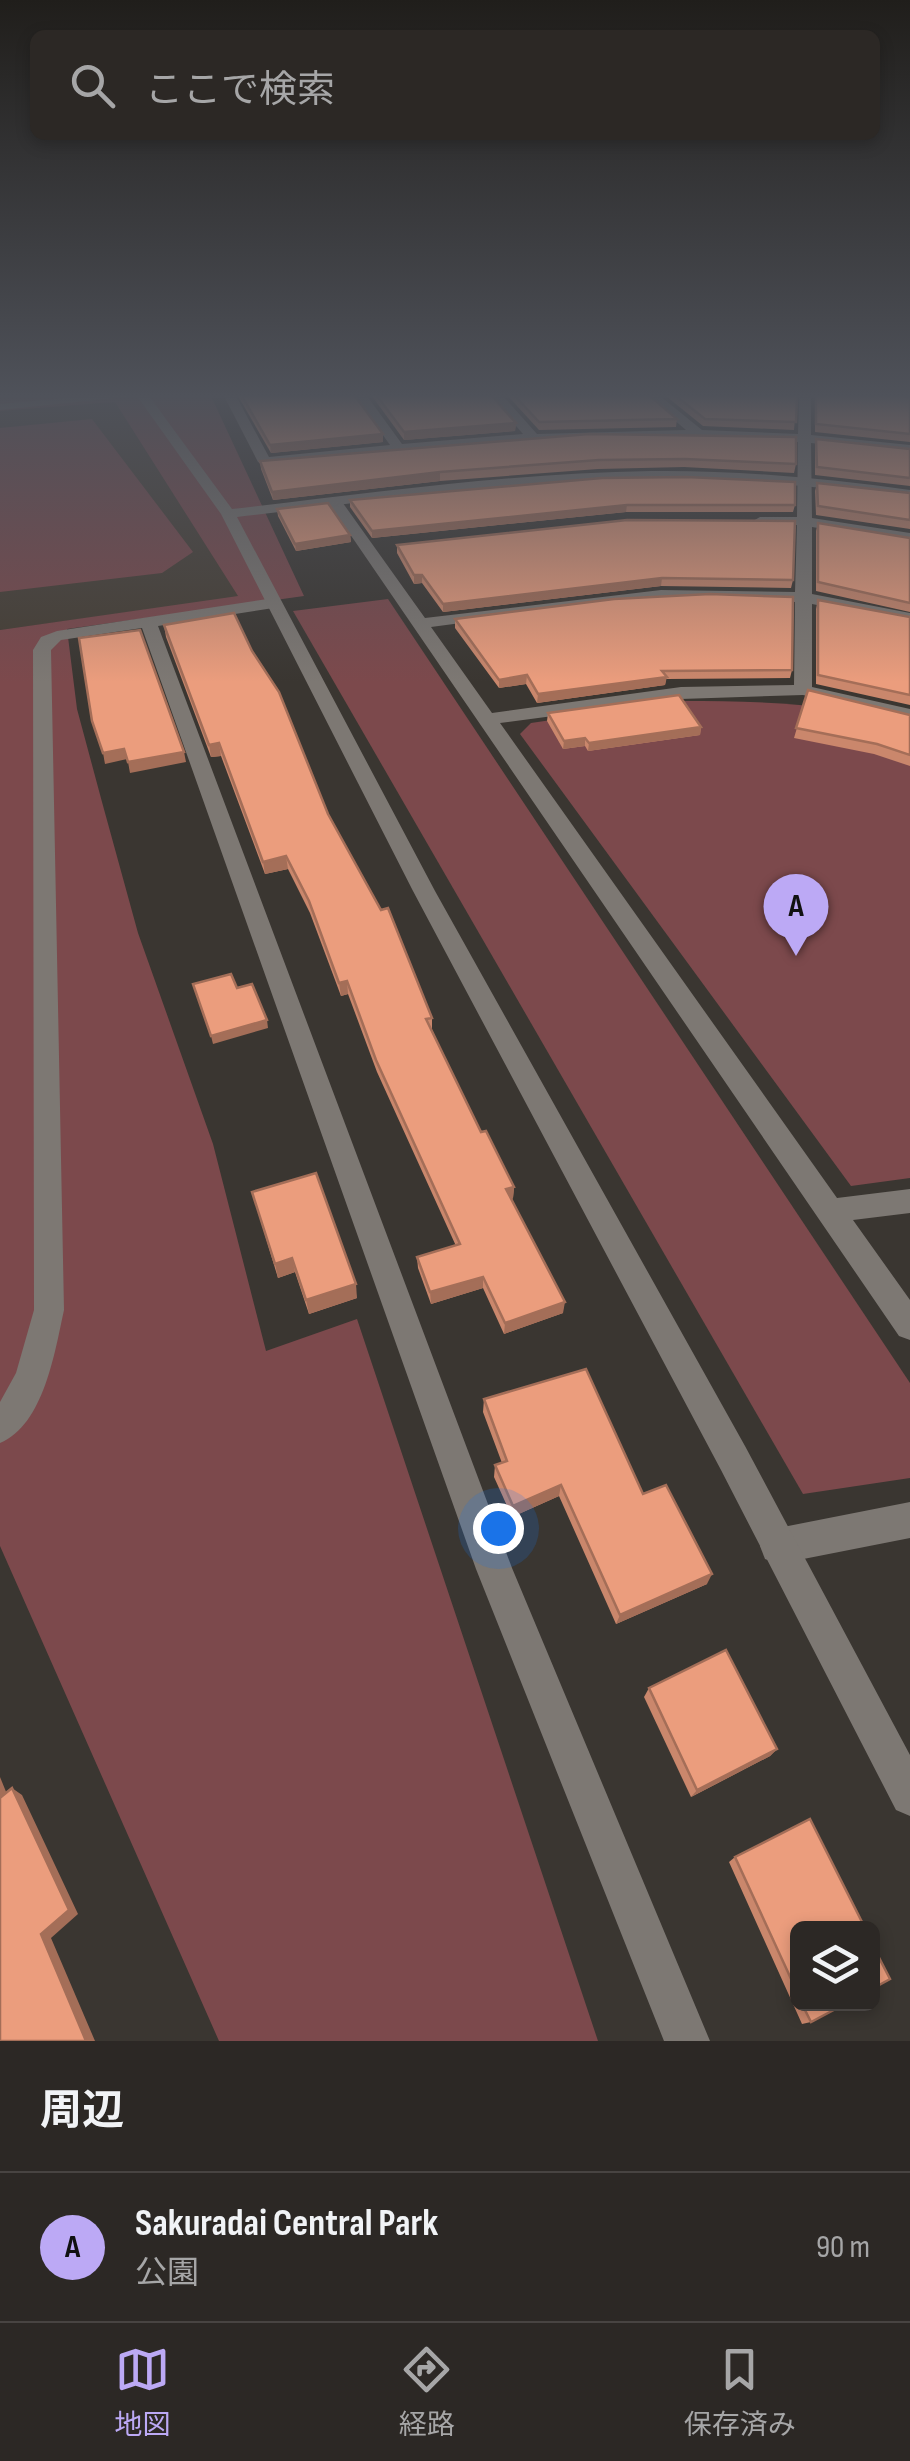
<!DOCTYPE html>
<html lang="ja">
<head>
<meta charset="utf-8">
<style>
  body { margin:0; font-family:"Sofia Sans Condensed","Noto Sans JP",sans-serif; background:#34302d; color:#f1f3f6 }
  .controls { position:absolute; right:30px; bottom:30px; display:grid; overflow:hidden; border-radius:15px; box-shadow:0 5px 15px #0003 }
  .controls button { width:90px; height:90px; display:grid; place-items:center; padding:0; border:0; border-bottom:2px solid #484442; background:#2c2825; color:#f1f3f6; font:50px sans-serif }
  .you { position:absolute; left:498px; top:1528px; width:35px; height:35px; margin:-25px; border:8px solid #fff; border-radius:50%; background:#1a73e8; box-shadow:0 0 0 15px #1a73e833 }
  .badge { display:grid; place-items:center; width:65px; height:65px; border-radius:50%; background:#bca9f5; color:#111; font-size:32px; font-weight:700 }
  .pin { position:absolute; translate:-50% -82px; filter:drop-shadow(0 2px 5px #0008) }
  .pin::after { content:''; position:absolute; top:52px; width:35px; height:30px; background:inherit; clip-path:polygon(0 0,100% 0,50% 100%) }
  .list { margin:0; padding:0; list-style:none }
  h2 { display:flex; justify-content:space-between; align-items:center; height:130px; margin:0; padding:0 40px; font-size:42px }
  h2 small { font-size:32px; font-weight:400; color:#a6a6a7 }
  .list li { display:grid; grid-template-columns:65px 1fr auto; gap:30px; align-items:center; box-sizing:border-box; height:150px; padding:0 40px; border-top:2px solid #484442 }
  .list b { display:block; font-size:38px; white-space:nowrap }
  .list p { margin:0; font-size:32px; white-space:nowrap; color:#a6a6a7 }
  .list em { font-size:32px; font-style:normal; color:#a6a6a7 }
  .icon { flex:none; width:55px; height:55px; fill:none; stroke:currentColor; stroke-width:2; stroke-linecap:round; stroke-linejoin:round }
  .map { position:relative; flex:none; width:910px; height:2041px; overflow:hidden }
  .search { position:absolute; background:#2c2825; box-shadow:0 5px 15px #0003; left:30px; right:30px; top:30px; height:110px; display:flex; align-items:center; gap:25px; box-sizing:border-box; padding:0 35px; border-radius:15px; color:#a6a6a7; font-size:38px }
  .sheet { height:280px; background:#2c2825 }
  nav { display:flex; justify-content:space-around; align-items:center; box-sizing:border-box; height:140px; border-top:2px solid #484442; background:#2c2825; font-size:28px; color:#a6a6a7 }
  nav a { display:grid; justify-items:center; gap:5px }
  nav .on { color:#bca9f5 }
  .map>svg:first-child { display:block }
</style>
</head>
<body>
<div class="map">
<svg width="910" height="2041" viewBox="0 0 910 2041">
  <rect width="100%" height="100%" fill="#3a3631"/>
  <path fill="#463e34" d="M115,402l124,195 -239,33v-219z"/>
  <g fill="#7c494c">
    <path d="M0,396h211l93,200 -237,33 10,80 25,93 36,131 75,211 53,207 91,-32 241,722h-379l-219,-495v-916l238,-34 -123,-194 -115,9z"/>
    <path d="M92,419l101,133 -31,21 -162,19v-164z"/>
    <path d="M388,599l522,784v95l-107,16 -510,-883z"/>
    <path d="M681,701c79,0 154,2 229,25v452l-59,8 -331,-452 11,-11z"/>
  </g>
  <g fill="none" stroke-linecap="round" stroke-linejoin="round">
    <path fill="#7d7873" fill-rule="evenodd" d="M89,396h45l-134,14v-6z"/>
    <g fill="#7d7873" fill-rule="evenodd">
      <path d="M224,396h12l33,61 121,-12 -35,-49h12l35,48 121,-10 -33,-38h13l34,38 149,-4 -40,-34h14l42,34 96,4 1,-38h12v39l99,10v8l-99,-10 1,75 98,15v10l-98,-16v67l98,19v10l-98,-19v83l98,22v12l-107,-26 -122,4 -181,24 337,475 73,-9v24l-57,7 57,80v40l-11,-4 -571,-834 12,-3 85,119 236,-28 134,2 2,-67h-37l-7,-4 7,-4h37l1,-75 -210,-3 -323,27 -7,-4zM709,598l86,4 -1,83 -113,2 -189,26 -61,-86 182,-24z"/>
      <path d="M274,598l8,5 -2,4 -122,19 354,942 198,473h-46l-188,-472 -334,-941 -81,12 -10,10 13,660c-9,41 -20,115 -64,133v-41l16,-29 18,-63 -1,-660 8,-13 16,-6z"/>
      <path d="M910,1502v36l-132,26 -13,-5 -5,-13 5,-13 13,-5z"/>
    </g>
    <path fill="#7d7873" fill-rule="evenodd" d="M137,396h12l83,113c139,-16 278,-36 419,-38 87,-1 173,7 259,19v8c-85,-11 -171,-19 -257,-18 -139,1 -278,21 -416,37l198,374 310,555 165,309v61l-14,-6 -175,-340 -308,-579 -192,-377z"/>
  </g>
  <g fill="#ca876c">
    <path d="M238,396h117l28,38v8l-112,11z"/>
    <path d="M372,396h120l24,27 -1,8 -111,9z"/>
    <path d="M508,396h142l27,23 -1,8 -137,3z"/>
    <path d="M666,396h131l-3,34 -91,-4z"/>
    <path d="M815,396h87l8,2v44l-95,-10z"/>
    <path d="M589,434l207,30 -2,9 -110,-6 -86,2 -158,12 -167,19 -12,-31 -1,-8z"/>
    <path d="M816,439l94,10v37l-95,-11v-28z"/>
    <path d="M817,483l93,10v36l-94,-14 -1,-24z"/>
    <path d="M350,500l445,5 -2,7h-167l-254,26 -22,-31z"/>
    <path d="M277,509l73,26 1,7 -55,9 -18,-35z"/>
    <path d="M818,523l92,15v74l-94,-21v-60z"/>
    <path d="M397,545l396,35 -2,8 -130,-2 -218,26 -21,-29 -8,1 -17,-31z"/>
    <path d="M818,600l92,17v88l-94,-21v-75z"/>
    <path d="M455,619l337,51 -2,8 -124,1 -1,6 -128,18 -11,-19 -27,4 -44,-60z"/>
    <path d="M164,625l164,189 104,204v12l49,102 33,55 -1,11 -1,1 51,114 -59,21 -21,-46 -52,16 -13,-36 -1,-11 39,-11 -79,-174 -29,-78 -7,2 -31,-83 -22,-44 -23,5 -44,-118 -10,1 -45,-120z"/>
    <path d="M808,690l102,25v51l-36,-12 -80,-16z"/>
    <path d="M548,713l153,14 -1,8 -112,16 -3,-5 -22,3 -16,-28z"/>
    <path d="M252,1192l105,106 -48,16 -14,-42 -17,6z"/>
    <path d="M484,1399l159,95 64,90 -91,40 -57,-128 -47,21 -18,-40 1,-12 7,-2 -19,-51z"/>
    <path d="M649,1688l128,61 -7,7 -79,41 -47,-100z"/>
    <path d="M735,1857l63,71v76h47l-34,18 -9,2 -73,-162z"/>
  </g>
  <g fill="#a46e58">
    <path d="M516,423l-1,8 -111,9v-8z"/>
    <path d="M383,434v8l-112,11 -1,-8z"/>
    <path d="M440,472v9l-167,19 -1,-8z"/>
    <path d="M627,505l-1,7 -254,26v-7z"/>
    <path d="M350,535l1,7 -55,9 -1,-7z"/>
    <path d="M414,575h8v8l-8,1z"/>
    <path d="M662,578l-1,8 -218,26v-8z"/>
    <path d="M527,675l-1,9 -27,4v-8z"/>
    <path d="M667,677l-2,8 -128,18 1,-9z"/>
    <path d="M701,727l-1,8 -112,16 1,-8z"/>
    <path d="M585,738v8l-22,3 1,-8z"/>
    <path d="M219,743l2,13 -10,1 -2,-12z"/>
    <path d="M124,749l3,10 -22,5 -2,-11z"/>
    <path d="M184,752l2,10 -56,11 -2,-11z"/>
    <path d="M286,856l2,13 -23,5 -2,-12z"/>
    <path d="M347,981l1,13 -7,2 -2,-13z"/>
    <path d="M267,1020l1,8 -55,16 -2,-8z"/>
    <path d="M514,1187l-1,11 -7,3v-12z"/>
    <path d="M292,1258l3,14 -17,6 -3,-14z"/>
    <path d="M483,1277v11l-52,16 -1,-12z"/>
    <path d="M356,1284l1,14 -48,16 -3,-14z"/>
    <path d="M565,1302l-2,11 -59,21 1,-11z"/>
    <path d="M561,1485l-2,11 -47,21 1,-11z"/>
    <path d="M712,1574l-5,10 -91,40 4,-9z"/>
    <path d="M777,1749l-7,7 -79,41 6,-7z"/>
    <path d="M0,1777l11,27 -11,-8z"/>
    <path d="M12,1788l10,7 56,119 -27,24 44,103h-9l-45,-107z"/>
  </g>
  <g fill="#eb9d7d" stroke="#a46e58" stroke-width="2.5">
    <path d="M242,396h113l28,38 -113,11z"/>
    <path d="M377,396h115l24,27 -112,9z"/>
    <path d="M515,396h135l27,23 -138,3z"/>
    <path d="M676,396h121l-1,26 -91,-3z"/>
    <path d="M816,396h86l8,2v36l-94,-10z"/>
    <path d="M589,434l207,3v27l-111,-5 -86,1 -159,12 -168,20 -12,-31z"/>
    <path d="M816,439l94,10v29l-93,-11z"/>
    <path d="M686,477l109,5v23h-168l-255,26 -22,-31 252,-22z"/>
    <path d="M817,483l93,10v27l-92,-14z"/>
    <path d="M328,503l22,32 -55,9 -18,-35z"/>
    <path d="M627,520l168,1 -2,59 -131,-2 -219,26 -21,-29h-8l-17,-30z"/>
    <path d="M818,523l92,15v65l-92,-21z"/>
    <path d="M710,594l83,3 -1,73 -130,1 5,6 -129,17 -11,-19 -28,5 -44,-61 159,-20z"/>
    <path d="M818,600l92,17v78l-92,-20z"/>
    <path d="M234,613l18,38 27,41 49,122 53,96 7,-2 44,110 -6,1 55,113 5,-1 28,56 -8,2 59,113 -60,21 -22,-46 -53,15 -13,-35 43,-13 -84,-184 -29,-79 -8,2 -30,-82 -23,-45 -23,6 -44,-119 -10,2 -45,-120z"/>
    <path d="M140,630l44,122 -56,10 -4,-13 -21,4 -11,-32 -13,-83z"/>
    <path d="M808,690l102,25v40l-33,-11 -81,-16z"/>
    <path d="M679,695l22,32 -112,16 -4,-5 -21,3 -16,-28z"/>
    <path d="M231,974l6,14 15,-4 15,36 -56,16 -18,-52z"/>
    <path d="M316,1173l40,111 -50,16 -14,-42 -17,6 -23,-72z"/>
    <path d="M586,1369l57,125 23,-9 46,89 -92,41 -59,-130 -48,21 -18,-41 12,-4 -23,-62z"/>
    <path d="M726,1650l51,99 -80,41 -48,-102z"/>
    <path d="M12,1788l57,122 -28,24 45,107h-86v-245l1,1z"/>
    <path d="M810,1819l55,109h-67v66l-63,-137z"/>
    <path d="M872,1944l18,35 -18,10z"/>
    <path d="M802,2004h43l-34,18z"/>
  </g>
  <linearGradient id="sky" x2="0" y2="1"><stop stop-color="#201e1b"/><stop offset="0.58" stop-color="#4f525a"/><stop offset="1" stop-color="#4f525a" stop-opacity="0"/></linearGradient>
  <rect width="910" height="682" fill="url(#sky)"/>
</svg>
<div class="controls">
<button><svg class="icon" aria-label="layers" viewBox="0 0 24 24"><path d="M12 4l9 5-9 5-9-5zM3 14l9 5 9-5"/></svg></button>
</div>
<div class="you"></div>
<div class="pin badge" style="left:796px;top:956px">A</div>
<div class="search"><svg class="icon" aria-label="search" viewBox="0 0 24 24"><circle cx="10" cy="10" r="6"/><path d="M15 15l6 6"/></svg>ここで検索</div>
</div>
<section class="sheet">
<h2>周辺<small></small></h2>
<ul class="list">
<li><span class="badge">A</span><div><b>Sakuradai Central Park</b><p>公園</p></div><em>90 m</em></li>
</ul>
</section>
<nav>
<a class="on"><svg class="icon" aria-label="map" viewBox="0 0 24 24"><path d="M3 6l6-2 6 2 6-2v14l-6 2-6-2-6 2zM9 4v14M15 6v14"/></svg>地図</a>
<a><svg class="icon" aria-label="directions" viewBox="0 0 24 24"><path d="M12 3l9 9-9 9-9-9zM9 14v-3h6M13 9l2 2-2 2"/></svg>経路</a>
<a><svg class="icon" aria-label="saved" viewBox="0 0 24 24"><path d="M7 4h10v16l-5-4-5 4z"/></svg>保存済み</a>
</nav>
</body>
</html>
